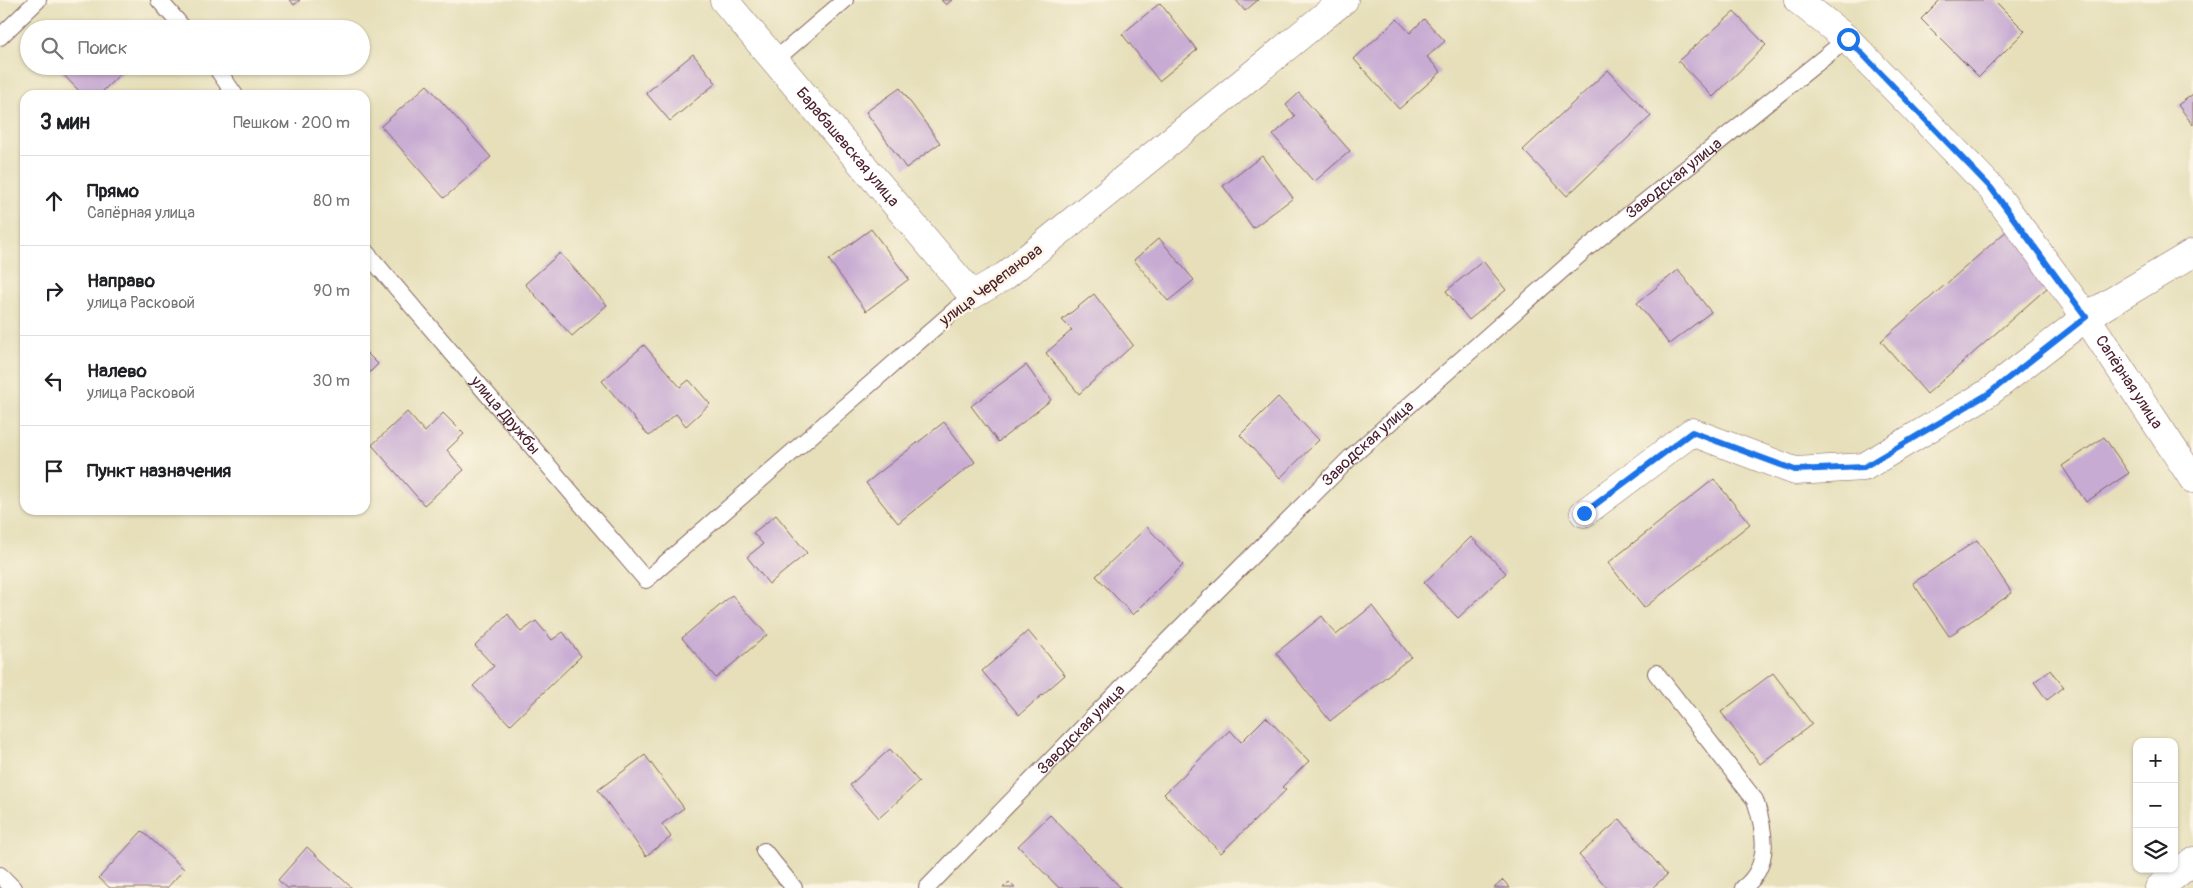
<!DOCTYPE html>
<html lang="ru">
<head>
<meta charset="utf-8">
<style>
  body { margin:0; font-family:Pangolin,sans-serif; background:#f6f6f6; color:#202124 }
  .controls { position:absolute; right:15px; bottom:15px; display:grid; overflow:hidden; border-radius:10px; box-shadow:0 1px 4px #0004 }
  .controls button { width:45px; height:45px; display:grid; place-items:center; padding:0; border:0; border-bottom:1px solid #e0e0e0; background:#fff; color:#202124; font:25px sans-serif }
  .stop { position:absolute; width:15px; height:15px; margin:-11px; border:4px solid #1a73e8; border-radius:50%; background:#fff }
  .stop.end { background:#1a73e8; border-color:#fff; box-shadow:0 1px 5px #0008 }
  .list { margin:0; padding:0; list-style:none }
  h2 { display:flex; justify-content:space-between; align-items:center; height:65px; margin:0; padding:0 20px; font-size:21px }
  h2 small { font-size:16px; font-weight:400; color:#757577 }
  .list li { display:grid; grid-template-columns:32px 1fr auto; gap:15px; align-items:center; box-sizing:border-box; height:90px; padding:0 20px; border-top:1px solid #e0e0e0 }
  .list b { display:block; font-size:19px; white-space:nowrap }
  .list p { margin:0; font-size:16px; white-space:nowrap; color:#757577 }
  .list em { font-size:16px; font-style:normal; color:#757577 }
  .icon { flex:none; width:28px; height:28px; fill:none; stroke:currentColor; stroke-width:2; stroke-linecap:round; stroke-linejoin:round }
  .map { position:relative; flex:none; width:2193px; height:888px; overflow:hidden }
  .search { position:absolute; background:#fff; box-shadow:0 1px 4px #0004; left:20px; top:20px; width:350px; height:55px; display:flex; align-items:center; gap:12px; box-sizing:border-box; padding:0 18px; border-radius:28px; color:#757577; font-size:19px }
  .panel { position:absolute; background:#fff; box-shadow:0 1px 4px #0004; left:20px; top:90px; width:350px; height:425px; border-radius:15px }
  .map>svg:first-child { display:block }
</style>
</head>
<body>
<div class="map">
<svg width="2193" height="888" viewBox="0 0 2193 888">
  <rect width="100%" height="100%" fill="#fcf5e5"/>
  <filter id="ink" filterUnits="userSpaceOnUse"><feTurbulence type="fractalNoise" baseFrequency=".02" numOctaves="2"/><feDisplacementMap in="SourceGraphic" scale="10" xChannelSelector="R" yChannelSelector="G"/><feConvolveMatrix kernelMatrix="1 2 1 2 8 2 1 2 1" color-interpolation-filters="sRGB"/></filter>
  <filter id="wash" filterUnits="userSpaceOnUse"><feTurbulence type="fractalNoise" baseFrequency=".0096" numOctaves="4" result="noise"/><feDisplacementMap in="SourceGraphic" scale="20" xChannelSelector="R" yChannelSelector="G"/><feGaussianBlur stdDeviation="1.12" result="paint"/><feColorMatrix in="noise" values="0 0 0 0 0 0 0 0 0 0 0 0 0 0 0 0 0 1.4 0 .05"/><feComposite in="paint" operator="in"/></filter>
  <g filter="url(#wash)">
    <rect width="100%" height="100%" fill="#e6dfba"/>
    <g id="blocks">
      <g fill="#c7abd3">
        <path d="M290,0h10l-6,5z"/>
        <path d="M941,0h11l-6,5z"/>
        <path d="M1236,0h22l-13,11z"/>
        <path d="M1940,0h54l31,31 -46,46 -58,-58z"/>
        <path d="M1160,3l37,47 -38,31 -37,-47z"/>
        <path d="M1734,12l32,33 -53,52 -35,-36z"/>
        <path d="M1397,19l13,14 14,-14 21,22 -18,16 14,15 -42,37 -45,-50z"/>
        <path d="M693,54l23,29 -46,38 -24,-28z"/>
        <path d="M55,66h73l-29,29h-16z"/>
        <path d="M1608,70l43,46 -84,80 -44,-46z"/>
        <path d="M427,85l64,72 -47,41 -63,-72z"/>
        <path d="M900,88l40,55 -34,25 -40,-56z"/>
        <path d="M1299,93l51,58 -36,31 -41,-47 22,-19 -9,-11z"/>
        <path d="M2193,94v31l-15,-20z"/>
        <path d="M1262,156l31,42 -40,30 -30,-42z"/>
        <path d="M2011,227l45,53 -129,114 -46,-53z"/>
        <path d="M871,229l38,50 -43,32 -37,-51z"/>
        <path d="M1159,238l35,42 -26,21 -34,-41z"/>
        <path d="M560,253l47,52 -35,31 -47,-52z"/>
        <path d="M1483,261l23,29 -37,30 -23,-29z"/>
        <path d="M1678,270l33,42 -42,32 -32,-41z"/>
        <path d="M1094,294l39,51 -54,49 -33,-41 26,-23 -10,-10z"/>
        <path d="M644,345l36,42 9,-7 21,24 -24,22 -10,-12 -27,22 -47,-55z"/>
        <path d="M365,351l13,13 -13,13z"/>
        <path d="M1026,365l25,35 -53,42 -27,-36z"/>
        <path d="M1278,397l41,43 -39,38 -40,-43z"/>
        <path d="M407,412l18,20 18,-19 21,21 -17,16 17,20 -40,35 -52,-60z"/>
        <path d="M944,422l31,40 -77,61 -32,-40z"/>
        <path d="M2104,437l25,36 -43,29 -24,-36z"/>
        <path d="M1714,479l36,45 -106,84 -36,-45z"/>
        <path d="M776,515l31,38 -38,31 -22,-27 16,-13 -10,-11z"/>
        <path d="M1147,527l36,38 -50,50 -37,-39z"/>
        <path d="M1471,537l35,36 -48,45 -34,-35z"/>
        <path d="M1977,540l35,53 -63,43 -36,-53z"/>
        <path d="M732,595l35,40 -51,43 -34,-40z"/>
        <path d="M1372,606l39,51 -81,64 -54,-68 46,-37 14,19z"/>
        <path d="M508,614l13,18 15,-11 16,19 11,-8 18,24 -71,69 -37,-39 21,-20 -19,-20z"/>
        <path d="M1028,631l37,44 -46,40 -37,-44z"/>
        <path d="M2050,670l14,17 -17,13 -13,-18z"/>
        <path d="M1773,673l39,51 -52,40 -39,-52z"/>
        <path d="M1266,717l43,44 -27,26 4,3 -65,63 -57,-59 66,-64 11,12z"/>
        <path d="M890,749l29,33 -40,36 -29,-33z"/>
        <path d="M645,755l39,53 -22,16 9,13 -25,19 -48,-66z"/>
        <path d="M1050,815l71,73h-62l-41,-42z"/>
        <path d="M1620,819l47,56 -15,13h-45l-28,-33z"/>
        <path d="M142,831l42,38 -17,19h-57l-11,-10z"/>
        <path d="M307,847l45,41h-65l-9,-8z"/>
        <path d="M1503,880l7,8h-16z"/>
        <path d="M1009,882l6,6h-12z"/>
      </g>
    </g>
  </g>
  <g filter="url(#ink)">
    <use href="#blocks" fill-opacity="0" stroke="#81625d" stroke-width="1"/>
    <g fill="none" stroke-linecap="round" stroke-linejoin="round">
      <g stroke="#81625d" stroke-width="18">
        <g id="service">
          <path d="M159,0l25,29"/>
          <path d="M0,37l38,-37"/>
          <path d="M775,60l70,-60"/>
          <path d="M215,66l20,29"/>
          <path id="s1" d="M365,251l281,329 326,-285"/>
          <path d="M1656,673l99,127c10,30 17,66 -12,88"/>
          <path d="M764,851l30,37"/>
          <path d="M0,875l13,13"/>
          <path id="s2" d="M927,888l232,-239 192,-192 235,-208 261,-210"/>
        </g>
      </g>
      <g stroke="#81625d" stroke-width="29">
        <g id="minor">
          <path id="s3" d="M724,0l248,295 33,-19 339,-276"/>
          <path id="s4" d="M1798,0l49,39 144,149 95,129 107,162"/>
          <path d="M1584,513l108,-81 103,39 69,-4 124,-74 98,-76 107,-64"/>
          <path d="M2159,888l34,-27"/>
        </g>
      </g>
      <use href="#service" stroke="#fff" stroke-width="16"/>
      <use href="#minor" stroke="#fff" stroke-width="28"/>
    </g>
  </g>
  <g fill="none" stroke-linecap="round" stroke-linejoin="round" filter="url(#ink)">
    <path stroke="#1a73e8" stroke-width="6" d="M1584,513l108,-81 103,38 69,-3 124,-73 98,-77 -95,-129 -143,-149"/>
  </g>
  <g text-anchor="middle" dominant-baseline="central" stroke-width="4.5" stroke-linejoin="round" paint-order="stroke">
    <g font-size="16" fill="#4a1f2b" stroke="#fcf5e5">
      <text stroke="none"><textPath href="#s3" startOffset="192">Барабашевская улица</textPath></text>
      <text stroke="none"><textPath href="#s2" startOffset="1031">Заводская улица</textPath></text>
      <text transform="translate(991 285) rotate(-37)">улица Черепанова</text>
      <text stroke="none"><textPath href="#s4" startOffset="508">Сапёрная улица</textPath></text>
      <text stroke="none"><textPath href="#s1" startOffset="216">улица Дружбы</textPath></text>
      <text stroke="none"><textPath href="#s2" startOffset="626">Заводская улица</textPath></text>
      <text stroke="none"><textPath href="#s2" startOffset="221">Заводская улица</textPath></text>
    </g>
  </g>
</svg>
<div class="controls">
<button>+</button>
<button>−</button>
<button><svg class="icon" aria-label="layers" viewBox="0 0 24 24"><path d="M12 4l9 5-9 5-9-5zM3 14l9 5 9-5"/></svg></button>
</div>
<div class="stop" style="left:1848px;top:39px"></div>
<div class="stop end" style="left:1584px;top:513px"></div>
<div class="search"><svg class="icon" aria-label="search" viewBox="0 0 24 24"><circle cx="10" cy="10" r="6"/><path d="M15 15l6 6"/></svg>Поиск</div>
<section class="panel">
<h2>3 мин<small>Пешком · 200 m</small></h2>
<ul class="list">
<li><svg class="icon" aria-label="ahead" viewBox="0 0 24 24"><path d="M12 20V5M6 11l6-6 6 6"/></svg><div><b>Прямо</b><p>Сапёрная улица</p></div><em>80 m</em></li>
<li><svg class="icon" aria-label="right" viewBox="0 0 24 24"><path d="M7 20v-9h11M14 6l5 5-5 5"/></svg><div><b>Направо</b><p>улица Расковой</p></div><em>90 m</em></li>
<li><svg class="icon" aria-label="left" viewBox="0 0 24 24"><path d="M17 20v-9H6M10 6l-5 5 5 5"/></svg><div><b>Налево</b><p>улица Расковой</p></div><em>30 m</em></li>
<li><svg class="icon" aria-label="arrive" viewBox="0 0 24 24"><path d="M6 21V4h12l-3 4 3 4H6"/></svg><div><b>Пункт назначения</b></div></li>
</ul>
</section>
</div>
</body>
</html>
